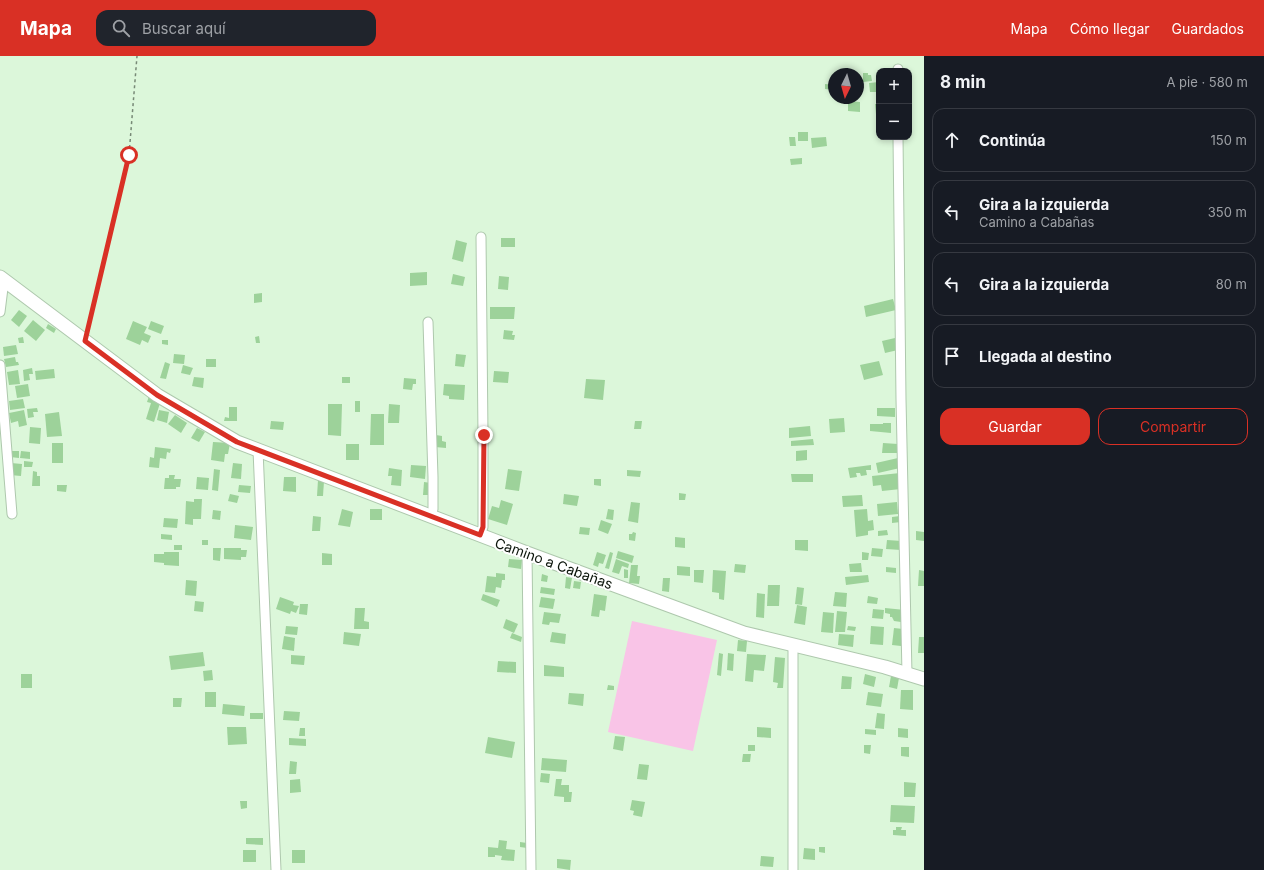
<!DOCTYPE html>
<html lang="es">
<head>
<meta charset="utf-8">
<style>
  body { margin:0; font-family:Inter,sans-serif; background:#20242c; color:#f1f3f6 }
  .controls { position:absolute; right:12px; top:12px; display:grid; overflow:hidden; border-radius:8px; box-shadow:0 2px 6px #0003 }
  .controls button { width:36px; height:36px; display:grid; place-items:center; padding:0; border:0; border-bottom:1px solid #363941; background:#171b24; color:#f1f3f6; font:20px sans-serif }
  .compass { position:absolute; left:828px; top:12px; width:36px; height:36px; border-radius:50%; background:#171b24; box-shadow:0 2px 6px #0003; rotate:185deg }
  .stop { position:absolute; width:12px; height:12px; margin:-9px; border:3px solid #d93025; border-radius:50%; background:#fff }
  .stop.end { background:#d93025; border-color:#fff; box-shadow:0 1px 4px #0008 }
  .list { margin:0; padding:0; list-style:none }
  h2 { display:flex; justify-content:space-between; align-items:center; height:52px; margin:0; padding:0 16px; font-size:17px }
  h2 small { font-size:13px; font-weight:400; color:#9ea1a6 }
  .list li { display:grid; grid-template-columns:26px 1fr auto; gap:12px; align-items:center; box-sizing:border-box; height:64px; margin:0 8px 8px; padding:0 8px; border:1px solid #363941; border-radius:12px }
  .list b { display:block; font-size:15px; white-space:nowrap }
  .list p { margin:0; font-size:13px; white-space:nowrap; color:#9ea1a6 }
  .list em { font-size:13px; font-style:normal; color:#9ea1a6 }
  .actions { display:flex; gap:8px; padding:12px 16px }
  .actions a { flex:1; padding:9px 0; border:1px solid #d93025; border-radius:12px; text-align:center; font-size:14px; color:#d93025 }
  .actions .main { background:#d93025; color:#fff }
  .icon { flex:none; width:22px; height:22px; fill:none; stroke:currentColor; stroke-width:2; stroke-linecap:round; stroke-linejoin:round }
  .map { position:relative; flex:none; width:924px; height:814px; overflow:hidden }
  header { display:flex; align-items:center; gap:24px; box-sizing:border-box; height:56px; padding:0 20px; background:#d93025; color:#fff }
  header strong { font-size:19px }
  nav { display:flex; gap:22px; margin-inline-start:auto; font-size:14px }
  .search { width:280px; height:36px; background:#20242c; display:flex; align-items:center; gap:10px; box-sizing:border-box; padding:0 14px; border-radius:12px; color:#9ea1a6; font-size:15px }
  main { display:flex }
  aside { flex:1; background:#171b24 }
  .map>svg:first-child { display:block }
</style>
</head>
<body>
<header>
<strong>Mapa</strong>
<div class="search"><svg class="icon" aria-label="search" viewBox="0 0 24 24"><circle cx="10" cy="10" r="6"/><path d="M15 15l6 6"/></svg>Buscar aquí</div>
<nav><a>Mapa</a><a>Cómo llegar</a><a>Guardados</a></nav>
</header>
<main>
<div class="map">
<svg width="924" height="814" viewBox="0 0 924 814">
  <rect width="100%" height="100%" fill="#dcf7da"/>
  <path fill="#f9c4e7" d="M632,565l85,19 -24,111 -85,-19z"/>
  <g fill="#9dd29a">
    <path d="M863,17h5v2h3l1,6 -9,1z"/>
    <path d="M879,26v10h-9l-1,-9z"/>
    <path d="M825,28l9,1v5l-9,-1z"/>
    <path d="M848,45l12,1v10l-12,-1z"/>
    <path d="M875,48h4v10h-3z"/>
    <rect x="798" y="76" width="10" height="9"/>
    <path d="M789,81h6l1,9h-6z"/>
    <path d="M826,81l1,9 -15,2 -1,-10z"/>
    <path d="M802,102v6l-11,1 -1,-6z"/>
    <rect x="501" y="182" width="14" height="9"/>
    <path d="M456,184l11,3 -4,19 -11,-3z"/>
    <path d="M427,216v13l-17,1v-13z"/>
    <path d="M453,218l12,3 -2,9 -12,-2z"/>
    <path d="M499,220l10,1 -1,13 -10,-1z"/>
    <path d="M262,237v9l-8,1v-9z"/>
    <path d="M893,243l3,11 -30,7 -2,-11z"/>
    <path d="M490,251h25l-1,12h-24z"/>
    <path d="M19,254l8,6 -8,11 -8,-7z"/>
    <path d="M33,264l12,10 -9,11 -12,-10z"/>
    <path d="M133,265l14,6 -3,6 7,3 -3,7 -6,-3 -2,5 -14,-6z"/>
    <path d="M151,265l13,5 -3,8 -13,-5z"/>
    <path d="M48,268l8,5 -2,4 -8,-5z"/>
    <path d="M504,274l9,1 -1,4h3l-1,5 -11,-1z"/>
    <path d="M259,280l1,7h-4l-1,-6z"/>
    <path d="M23,281l1,6h-5l-1,-5z"/>
    <path d="M895,282l3,12 -13,3 -3,-12z"/>
    <path d="M162,284h6v5l-6,-1z"/>
    <path d="M16,289l2,9 -14,2 -1,-9z"/>
    <path d="M174,298l11,1 -1,9 -11,-1z"/>
    <path d="M456,298l10,1 -2,12 -9,-1z"/>
    <path d="M15,301l1,5h2l1,3 -13,2 -2,-8z"/>
    <rect x="206" y="303" width="10" height="8"/>
    <path d="M879,305l4,14 -19,5 -4,-15z"/>
    <path d="M165,306l5,2 -4,15 -6,-1z"/>
    <path d="M183,309l10,3 -3,7 -9,-2z"/>
    <path d="M32,312l1,6h-4l1,6 -6,1 -1,-11z"/>
    <path d="M54,313l1,9 -19,2 -1,-9z"/>
    <path d="M18,314l2,14 -11,1 -2,-13z"/>
    <path d="M494,315l15,1 -1,11 -15,-1z"/>
    <path d="M194,321l10,1 -1,10 -11,-2z"/>
    <rect x="342" y="321" width="8" height="6"/>
    <path d="M404,322l12,1v5h-3l-1,6 -9,-1z"/>
    <path d="M586,323l19,1 -2,20 -19,-2z"/>
    <path d="M28,328l2,12 -13,2 -2,-12z"/>
    <path d="M444,328l21,1 -1,15 -15,-1v-3l-6,-1z"/>
    <path d="M149,340l12,4 -7,22 -8,-3 5,-16 -4,-1z"/>
    <path d="M23,343l2,9 -15,2 -1,-9z"/>
    <rect x="355" y="345" width="5" height="11"/>
    <path d="M328,348h14l-1,32 -13,-1z"/>
    <path d="M389,348l11,1 -1,18h-11z"/>
    <path d="M229,351h8v14h-13l1,-4 4,1z"/>
    <path d="M37,352l1,4h-5l1,5 -6,1 -1,-9z"/>
    <path d="M877,352h18v9l-18,-1z"/>
    <path d="M24,354l3,15 -8,2 -1,-6 -7,2 -2,-10z"/>
    <path d="M159,354l10,2 -2,11 -10,-3z"/>
    <path d="M59,356l3,24 -15,1 -2,-23z"/>
    <path d="M371,358h13v31h-14z"/>
    <path d="M175,359l12,8 -6,10 -13,-9z"/>
    <path d="M844,362l1,14 -15,1 -1,-14z"/>
    <path d="M271,365l13,1 -1,8 -13,-1z"/>
    <path d="M635,365h7l-1,8h-7z"/>
    <path d="M883,367h8v10l-21,-2v-7h13z"/>
    <path d="M810,370l1,10 -22,2v-10z"/>
    <path d="M30,371l11,1 -1,16 -11,-1z"/>
    <path d="M197,372l8,4 -6,10 -8,-4z"/>
    <path d="M436,379l6,1v5l4,1v6l-11,-1z"/>
    <path d="M813,383l1,6 -23,1v-5z"/>
    <path d="M213,386l17,1 -2,11h-3l-1,8 -13,-2z"/>
    <rect x="52" y="387" width="11" height="20"/>
    <path d="M883,387l15,1 -1,9h-15z"/>
    <rect x="346" y="388" width="13" height="16"/>
    <path d="M155,391l16,2 -1,4 -3,-1 -1,7 -6,-1 -1,10 -10,-1 1,-10 4,1z"/>
    <path d="M807,394v10l-11,1v-10z"/>
    <path d="M10,395h9v7l-9,-1z"/>
    <path d="M21,395l9,1v7l-10,-1z"/>
    <path d="M898,402l2,10 -22,5 -2,-10z"/>
    <path d="M24,405l9,1 -1,5h-8z"/>
    <path d="M11,407l11,1 -1,12 -11,-1z"/>
    <path d="M233,407l9,1 -1,15 -10,-1z"/>
    <path d="M411,409l15,1 -1,13 -15,-2z"/>
    <path d="M871,409v5h-5l1,5 -6,1 -1,-3h-4l1,4 -7,1 -2,-10z"/>
    <path d="M389,412l13,2 -1,16 -10,-1 1,-9h-4z"/>
    <path d="M214,413l6,1 -2,21 -6,-1z"/>
    <path d="M508,413l14,2 -3,20 -14,-2z"/>
    <path d="M627,414l14,1 -1,6 -13,-1z"/>
    <path d="M33,415l4,1v4h3v10h-8z"/>
    <path d="M900,417l1,16 -19,2 -1,-6 -8,1 -1,-10z"/>
    <path d="M791,418h22v8h-21z"/>
    <path d="M169,419h6l-1,4h7l-1,8h-4v2h-12l1,-11h4z"/>
    <path d="M197,421l12,1 -1,12 -12,-1z"/>
    <path d="M284,421h12v15l-13,-1z"/>
    <path d="M594,423h7v7l-7,-1z"/>
    <path d="M318,424l6,1 -1,15h-6z"/>
    <path d="M424,426l7,1 -1,12h-7z"/>
    <path d="M57,429h10l-1,7 -9,-1z"/>
    <path d="M239,429l12,1 -1,7 -12,-1z"/>
    <path d="M679,437l7,1 -1,6h-6z"/>
    <path d="M230,438l9,2 -2,7 -9,-2z"/>
    <path d="M564,438l15,2 -2,10 -14,-2z"/>
    <path d="M862,439l1,11 -20,1 -1,-11z"/>
    <path d="M194,443h8l-1,20h-8v6l-8,-1 1,-23 8,1z"/>
    <path d="M501,444l12,4 -6,21 -19,-6 4,-13 7,2z"/>
    <path d="M631,446l9,1 -2,20 -10,-2z"/>
    <path d="M897,446l1,12 -20,2 -1,-12z"/>
    <path d="M342,453l11,3 -3,15 -12,-2z"/>
    <rect x="370" y="453" width="12" height="11"/>
    <path d="M608,453l6,1 -1,10 -7,-1z"/>
    <path d="M867,453l1,12 5,-1 1,10 -6,1v4l-12,2 -2,-27z"/>
    <path d="M213,454l8,1 -1,9 -8,-1z"/>
    <path d="M313,460l8,1 -1,14h-8z"/>
    <path d="M900,460l1,6 -9,1v-6z"/>
    <path d="M164,462l14,1 -1,9 -14,-1z"/>
    <path d="M601,464l11,4 -4,10 -10,-4z"/>
    <path d="M235,469l18,2 -2,13 -17,-2z"/>
    <path d="M580,471l10,1 -1,7 -10,-1z"/>
    <path d="M887,474l1,5 -10,1v-5z"/>
    <path d="M916,475l8,1v9l-8,-1z"/>
    <path d="M633,476l3,1 -1,8 -6,-1v-6h3z"/>
    <path d="M161,478l11,1v5l-11,-1z"/>
    <path d="M675,481l10,1v10l-10,-1z"/>
    <rect x="202" y="484" width="6" height="5"/>
    <path d="M795,484h13v11l-13,-1z"/>
    <path d="M887,484l15,1 -1,9 -15,-1z"/>
    <rect x="174" y="489" width="8" height="5"/>
    <path d="M213,492h8l-1,13 -7,-1z"/>
    <path d="M224,492h17v2h6l-1,7h-5v3l-17,-1z"/>
    <path d="M872,492l11,1 -1,8 -11,-1z"/>
    <path d="M618,495l16,5 -2,7 -16,-5z"/>
    <path d="M164,496h15v14l-15,-1v-2l-10,-1v-8h10z"/>
    <path d="M597,496l9,3 -3,9 -4,-1 -1,4 -5,-2z"/>
    <path d="M610,496l3,1 -4,16 -4,-1z"/>
    <path d="M862,496l7,1 -1,7h-6z"/>
    <path d="M322,497l10,1v11h-10z"/>
    <path d="M509,503l13,1 -1,9 -13,-2z"/>
    <path d="M616,503l13,5 -1,4 -6,-2 -3,8 -7,-2z"/>
    <path d="M861,507l1,9h-12l-1,-8z"/>
    <path d="M735,508l11,1 -1,8 -11,-1z"/>
    <path d="M631,509h7l-1,11h3l-1,8 -10,-1z"/>
    <path d="M677,510l13,1v9l-13,-1z"/>
    <path d="M886,511l10,1v5l-10,-1z"/>
    <path d="M624,513l4,1v8h-4z"/>
    <path d="M694,514h10l-1,13 -9,-1z"/>
    <path d="M713,514l13,1 -2,29 -5,-1v-6l-7,-1z"/>
    <path d="M919,514l5,1v15h-6z"/>
    <path d="M496,517l9,1v6h-3l-1,8 -5,-1 -1,6 -10,-1 2,-16 9,1z"/>
    <path d="M542,518l6,2 -1,6 -6,-1z"/>
    <path d="M868,519l1,7 -23,3 -1,-8z"/>
    <path d="M566,521l6,1 -2,11 -5,-1z"/>
    <path d="M663,522h7l-1,14 -7,-1z"/>
    <path d="M186,524l11,1 -1,15 -11,-1z"/>
    <path d="M574,525l7,1 -1,7 -7,-1z"/>
    <path d="M768,529h12l-1,21h-12z"/>
    <path d="M541,531l14,2 -1,6 -14,-2z"/>
    <path d="M797,531l7,1 -2,17 -7,-1z"/>
    <path d="M835,536l12,1 -1,14 -13,-1z"/>
    <path d="M757,537l8,1 -1,24 -8,-1z"/>
    <path d="M483,538l17,6 -3,7 -16,-7z"/>
    <path d="M594,538l13,2 -2,15 -5,-1 -1,7 -8,-1z"/>
    <path d="M868,540l10,2 -1,6 -10,-1z"/>
    <path d="M280,541l14,5 -1,3 6,1 -3,7 -5,-2 -1,3 -14,-5z"/>
    <path d="M541,541l14,2 -2,10 -14,-2z"/>
    <path d="M195,545l9,1 -1,10 -9,-1z"/>
    <path d="M300,548h8l-1,11 -8,-1z"/>
    <path d="M797,549l10,2 -2,18 -11,-2z"/>
    <path d="M355,552h10l-1,13 5,1v7h-15z"/>
    <path d="M885,552l20,2 -1,8h-3v4l-7,-1 -2,-4h-2v-3l-5,-1z"/>
    <path d="M873,553l11,1 -1,9 -11,-1z"/>
    <path d="M837,555l10,1 -2,20h-10z"/>
    <path d="M544,556l17,2 -2,9 -9,-1 -1,3 -7,-1z"/>
    <path d="M823,556l11,1 -1,20 -12,-1z"/>
    <path d="M506,563l12,5 -4,9 -11,-5z"/>
    <path d="M286,570l12,1 -1,8 -12,-1z"/>
    <path d="M848,570l8,1 -1,4 -8,-1z"/>
    <path d="M871,570l13,1 -1,18 -13,-1z"/>
    <path d="M894,572l9,1 -2,17 -9,-1z"/>
    <path d="M344,576l17,2 -2,12 -16,-2z"/>
    <path d="M552,576l14,2 -1,10 -15,-2z"/>
    <path d="M512,577l10,4 -1,5 -11,-4z"/>
    <path d="M839,578l15,1 -1,12 -15,-2z"/>
    <path d="M284,580l11,2 -1,13 -12,-2z"/>
    <path d="M919,581h5v16h-6z"/>
    <path d="M738,584l9,1 -1,11 -9,-1z"/>
    <path d="M203,596l2,14 -34,4 -2,-14z"/>
    <path d="M719,597l4,1 -2,22 -4,-1z"/>
    <path d="M728,597l6,1 -1,17 -6,-1z"/>
    <path d="M747,598l19,1 -2,16 -10,-1 -1,12 -8,-1z"/>
    <path d="M291,599l14,1 -1,9 -13,-1z"/>
    <path d="M775,601l10,1 -2,30h-6l1,-5 -5,-1z"/>
    <path d="M498,605l18,1v11l-19,-1z"/>
    <path d="M544,609l20,2v10l-20,-1z"/>
    <path d="M212,614l1,10 -9,1 -1,-10z"/>
    <rect x="21" y="618" width="11" height="14"/>
    <path d="M865,618l11,3 -2,10 -11,-3z"/>
    <path d="M842,620l10,1 -1,12h-10z"/>
    <path d="M891,620l8,2 -2,11 -8,-2z"/>
    <path d="M608,629l6,1v4h-7z"/>
    <path d="M901,634h12v20l-13,-1z"/>
    <rect x="205" y="636" width="11" height="15"/>
    <path d="M868,636l15,2 -2,13 -15,-2z"/>
    <path d="M569,637l15,1 -1,12 -15,-2z"/>
    <path d="M173,642h9l-1,9h-8z"/>
    <path d="M223,648l22,2 -1,10 -22,-2z"/>
    <path d="M284,655l16,1 -1,9 -16,-1z"/>
    <rect x="250" y="657" width="13" height="6"/>
    <path d="M877,657l8,1 -1,15 -9,-1z"/>
    <path d="M227,671h19l1,17 -19,1z"/>
    <path d="M757,671l14,1v10l-14,-1z"/>
    <path d="M300,672h5v8h-6z"/>
    <path d="M898,672l10,1v9l-10,-1z"/>
    <path d="M865,673l11,1v5l-11,-1z"/>
    <path d="M615,680l10,1 -2,14 -10,-2z"/>
    <path d="M488,681l27,5 -3,16 -27,-5z"/>
    <path d="M289,682l17,1v7l-17,-1z"/>
    <rect x="748" y="689" width="7" height="6"/>
    <path d="M864,689h7l-1,9 -6,-1z"/>
    <path d="M901,691h8v10l-8,-1z"/>
    <path d="M743,698h8l-1,8h-8z"/>
    <path d="M542,702l25,2 -1,12 -25,-2z"/>
    <path d="M290,705l7,1 -1,12h-7z"/>
    <path d="M639,708l10,1 -2,15 -10,-1z"/>
    <path d="M541,717l9,1 -1,9 -9,-1z"/>
    <path d="M300,723l1,13 -11,1v-13z"/>
    <path d="M556,723h6l-1,6h8v7h3l-1,10h-7v-5l-10,-1z"/>
    <path d="M904,726l12,1 -1,14h-11z"/>
    <path d="M632,744l13,2 -3,15 -9,-2 1,-4 -4,-1z"/>
    <path d="M240,745h7v7l-6,1z"/>
    <path d="M891,749l24,1 -1,17 -24,-1z"/>
    <path d="M896,771h6l-1,3h5v6l-13,-1v-5h3z"/>
    <path d="M246,782h17v7l-17,-1z"/>
    <path d="M499,784l8,1 -1,8 9,1 -1,11 -13,-1 1,-4 -7,-1v2h-7v-10l10,1z"/>
    <path d="M520,786l7,1v5l-7,-1z"/>
    <path d="M819,791h6v6l-6,-1z"/>
    <path d="M804,792l11,1v11l-12,-1z"/>
    <rect x="243" y="794" width="13" height="12"/>
    <rect x="292" y="794" width="13" height="13"/>
    <path d="M761,800l13,1 -1,10 -13,-1z"/>
    <path d="M557,803l14,1 -1,10 -13,-2z"/>
  </g>
  <g fill="none" stroke-linecap="round" stroke-linejoin="round">
    <g stroke="#aec8ad" stroke-width="11">
      <g id="street">
        <path d="M898,13v2"/>
        <path d="M898,81l3,262 6,275"/>
        <path d="M0,256l4,-32"/>
        <path d="M428,266l5,155v32l-2,8"/>
        <path d="M0,309l12,149"/>
        <path d="M258,394l18,420"/>
        <path d="M480,479l3,-8v-92l-2,-198"/>
        <path d="M527,497l4,317"/>
        <path d="M793,589v225"/>
      </g>
    </g>
    <g stroke="#aec8ad" stroke-width="15">
      <path id="secondary" d="M0,221l157,118 80,47 290,111 217,80 141,34 39,12"/>
    </g>
    <path stroke="#778976" stroke-width="1.5" stroke-dasharray="3 3" stroke-linecap="butt" d="M87,273l42,-174 8,-99"/>
    <use href="#street" stroke="#fff" stroke-width="9"/>
    <use href="#secondary" stroke="#fff" stroke-width="13"/>
  </g>
  <g fill="none" stroke-linecap="round" stroke-linejoin="round">
    <path stroke="#d93025" stroke-width="5" d="M129,99l-44,186 72,54 80,47 243,93 3,-8 1,-92"/>
  </g>
  <g text-anchor="middle" dominant-baseline="central" stroke-width="4" stroke-linejoin="round" paint-order="stroke">
    <g font-size="14" fill="#0c150b" stroke="#fff">
      <text transform="translate(554 507) rotate(20)">Camino a Cabañas</text>
    </g>
  </g>
</svg>
<div class="controls">
<button>+</button>
<button>−</button>
</div>
<svg class="compass" viewBox="-18 -18 36 36"><path d="M0-13l5 13h-10z" fill="#e53935"/><path d="M0 13l5-13h-10z" fill="#9ea1a6"/></svg>
<div class="stop" style="left:129px;top:99px"></div>
<div class="stop end" style="left:484px;top:379px"></div>
</div>
<aside>
<h2>8 min<small>A pie · 580 m</small></h2>
<ul class="list">
<li><svg class="icon" aria-label="ahead" viewBox="0 0 24 24"><path d="M12 20V5M6 11l6-6 6 6"/></svg><div><b>Continúa</b></div><em>150 m</em></li>
<li><svg class="icon" aria-label="left" viewBox="0 0 24 24"><path d="M17 20v-9H6M10 6l-5 5 5 5"/></svg><div><b>Gira a la izquierda</b><p>Camino a Cabañas</p></div><em>350 m</em></li>
<li><svg class="icon" aria-label="left" viewBox="0 0 24 24"><path d="M17 20v-9H6M10 6l-5 5 5 5"/></svg><div><b>Gira a la izquierda</b></div><em>80 m</em></li>
<li><svg class="icon" aria-label="arrive" viewBox="0 0 24 24"><path d="M6 21V4h12l-3 4 3 4H6"/></svg><div><b>Llegada al destino</b></div></li>
</ul>
<div class="actions"><a class="main">Guardar</a><a>Compartir</a></div>
</aside>
</main>
</body>
</html>
